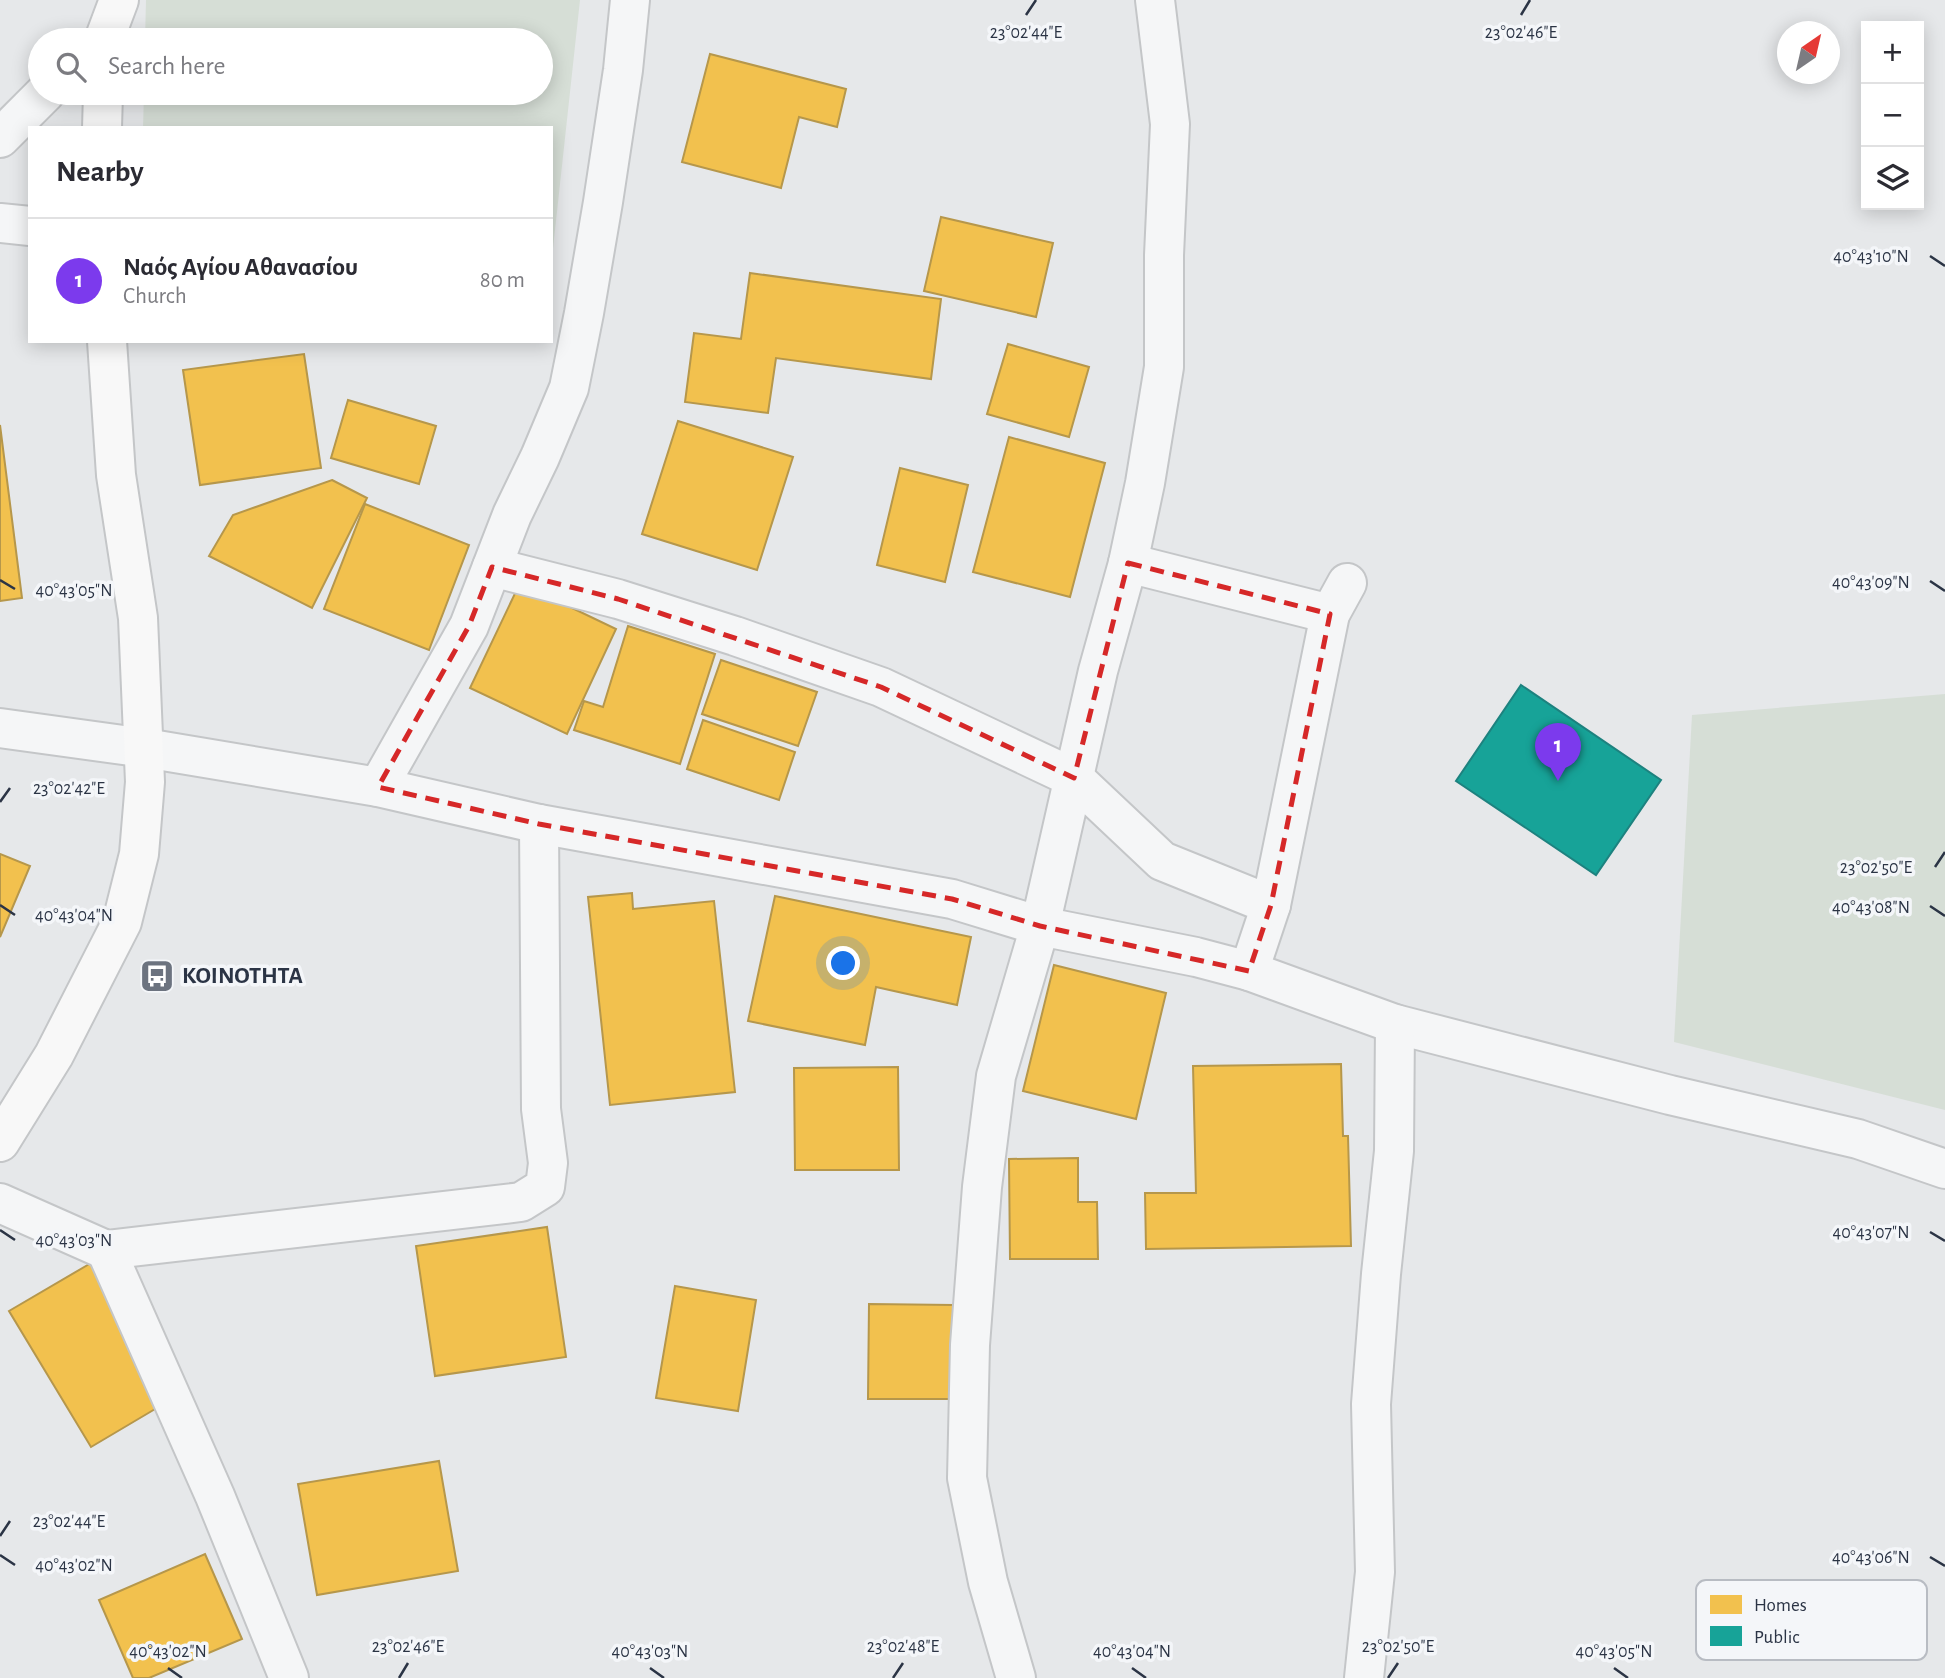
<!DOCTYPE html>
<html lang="en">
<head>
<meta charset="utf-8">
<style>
  body { margin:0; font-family:"Alegreya Sans",sans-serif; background:#f7f7f7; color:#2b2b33 }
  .controls { position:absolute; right:21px; top:21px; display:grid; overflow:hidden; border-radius:0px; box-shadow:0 4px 18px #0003 }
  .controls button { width:63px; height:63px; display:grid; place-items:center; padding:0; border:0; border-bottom:2px solid #e1e1e2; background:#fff; color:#2b2b33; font:35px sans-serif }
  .compass { position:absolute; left:1777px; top:21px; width:63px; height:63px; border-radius:50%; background:#fff; box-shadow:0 4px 18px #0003; rotate:34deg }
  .you { position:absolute; left:844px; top:964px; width:24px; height:24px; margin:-18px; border:5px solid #fff; border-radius:50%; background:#1a73e8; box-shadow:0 0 0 10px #1a73e833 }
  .badge { display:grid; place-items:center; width:46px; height:46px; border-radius:50%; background:#7c3aed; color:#fff; font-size:23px; font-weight:700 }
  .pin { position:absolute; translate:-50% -58px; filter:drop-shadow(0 2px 4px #0008) }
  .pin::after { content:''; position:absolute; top:37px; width:24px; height:21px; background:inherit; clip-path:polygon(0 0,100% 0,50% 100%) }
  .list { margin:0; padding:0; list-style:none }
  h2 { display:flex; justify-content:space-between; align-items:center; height:91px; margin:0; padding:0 28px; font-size:30px }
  h2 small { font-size:23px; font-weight:400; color:#7c7c81 }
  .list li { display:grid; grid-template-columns:46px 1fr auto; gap:21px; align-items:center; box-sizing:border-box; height:126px; padding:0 28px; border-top:2px solid #e1e1e2 }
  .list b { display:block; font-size:26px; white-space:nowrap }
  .list p { margin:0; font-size:23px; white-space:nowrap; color:#7c7c81 }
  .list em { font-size:23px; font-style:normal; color:#7c7c81 }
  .icon { flex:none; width:38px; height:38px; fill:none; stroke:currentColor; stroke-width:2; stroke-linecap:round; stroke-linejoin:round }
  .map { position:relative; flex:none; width:1945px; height:1678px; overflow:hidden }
  .search { position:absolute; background:#fff; box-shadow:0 4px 18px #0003; left:28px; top:28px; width:525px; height:77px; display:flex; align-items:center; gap:18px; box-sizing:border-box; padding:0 24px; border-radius:38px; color:#7c7c81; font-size:26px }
  .panel { position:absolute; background:#fff; box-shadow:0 4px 18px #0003; left:28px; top:126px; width:525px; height:217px; border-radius:0px }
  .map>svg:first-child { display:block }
</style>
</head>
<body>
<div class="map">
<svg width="1945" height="1678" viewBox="0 0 1945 1678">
  <rect width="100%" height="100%" fill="#e6e8ea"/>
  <g fill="#d6ded6">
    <path d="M146,0h434l-29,267v-139h-408l1,-35h397v-53h-396z"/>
    <path d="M1945,694v416l-271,-68 18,-327z"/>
  </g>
  <g fill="#f2c14e" stroke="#b6974b" stroke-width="2">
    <path d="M710,54l136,35 -9,38 -38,-10 -18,71 -99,-26z"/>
    <path d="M941,217l112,26 -17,74 -112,-26z"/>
    <path d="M750,273l191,26 -10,80 -155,-21 -8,55 -83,-11 9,-69 47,6z"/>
    <path d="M1008,344l81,23 -20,70 -82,-23z"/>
    <path d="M304,354l17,114 -121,17 -17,-115z"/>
    <path d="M348,400l88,26 -17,58 -88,-26z"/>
    <path d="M678,421l115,36 -36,113 -115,-36z"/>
    <path d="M0,425l22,173 -22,3z"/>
    <path d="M1009,437l96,26 -35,134 -97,-25z"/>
    <path d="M900,468l68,17 -23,97 -68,-17z"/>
    <path d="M332,480l35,18 -55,110 -103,-52 24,-41z"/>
    <path d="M365,504l104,41 -40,105 -105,-41z"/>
    <path d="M520,583l96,46 -49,105 -97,-46z"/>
    <path d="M628,626l87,28 -35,110 -106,-34 10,-29 19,6z"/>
    <path d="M721,660l96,32 -19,54 -96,-32z"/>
    <path d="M703,720l92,32 -16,48 -92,-31z"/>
    <path d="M0,854l30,12 -30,71z"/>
    <path d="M632,893l1,16 81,-8 21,191 -125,13 -22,-208z"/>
    <path d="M775,896l196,41 -14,68 -81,-18 -11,58 -117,-24z"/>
    <path d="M1054,965l112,28 -30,126 -113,-28z"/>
    <path d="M1341,1064l2,72h5l3,110 -205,3 -1,-56h51l-3,-127z"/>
    <path d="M898,1067l1,103h-104l-1,-102z"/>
    <path d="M1078,1158v44h19l1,57h-88l-1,-100z"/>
    <path d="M547,1227l19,130 -131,19 -19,-130z"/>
    <path d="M91,1263l81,136 -81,48 -82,-136z"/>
    <path d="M675,1286l81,14 -18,111 -82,-13z"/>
    <path d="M869,1304l84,1 -1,94h-84z"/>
    <path d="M439,1461l19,110 -141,24 -19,-111z"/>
    <path d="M205,1554l37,85 -93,39h-16l-34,-78z"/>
  </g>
  <path fill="#17a398" stroke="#1d827f" stroke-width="2" d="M1521,685l140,95 -65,95 -140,-94z"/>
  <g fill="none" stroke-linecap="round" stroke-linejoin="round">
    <g stroke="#c4c6c8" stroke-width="42">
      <g id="street">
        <path d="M0,138l45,-45"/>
        <path d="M0,223l30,3"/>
        <path d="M1128,563l202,51"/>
        <path d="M492,567l126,32 117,37 146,51 193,91 88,83 109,44 -22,66"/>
        <path d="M0,728l145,20 233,39 161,37 413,75 88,27 156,31 53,14 146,53 275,71 188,44 87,30"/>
        <path d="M378,787l91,-161 43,-111 28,-58 29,-69 15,-75 19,-111 20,-132 7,-70"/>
        <path d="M1271,905l59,-291 17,-31"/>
        <path d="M0,1203l106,47 415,-48 24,-15 3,-24 -7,-54 -2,-285"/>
        <path d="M106,1250l109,246 74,182"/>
        <path d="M1016,1678l-28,-96 -21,-104 3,-133 12,-158 14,-111 44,-150 58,-255 30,-108 17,-80 19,-116v-112l6,-131 -15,-124"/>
        <path d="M1364,1678l11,-106 -4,-168 10,-130 13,-123 1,-127"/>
      </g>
    </g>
    <g stroke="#c4c6c8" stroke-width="42">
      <g id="secondary">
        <path d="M104,40l15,-40"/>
        <path d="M102,128l1,-35"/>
        <path d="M0,1142l54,-87 68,-133 17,-68 6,-72 -7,-164 -22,-143 -9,-134"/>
      </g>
    </g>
    <use href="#street" stroke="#f5f6f7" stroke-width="38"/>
    <use href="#secondary" stroke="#f8f8f8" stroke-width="38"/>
  </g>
  <path fill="none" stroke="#d62828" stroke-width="5" stroke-dasharray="14 9" stroke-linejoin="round" d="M1128,563l202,51 -59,291 -22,66 -209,-45 -88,-27 -413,-75 -161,-37 91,-161 23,-59 126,32 263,88 193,91z"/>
  <path fill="none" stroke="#2b3445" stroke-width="2.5" d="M1026,15l10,-15M1521,15l9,-15M1930,256l15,10M0,580l15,9M1930,581l15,10M0,802l10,-14M1935,867l10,-15M0,905l15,10M1930,906l15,10M0,1230l15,10M1930,1232l15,9M0,1536l10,-15M0,1555l15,10M1930,1557l15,9M168,1668l14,10M650,1668l14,10M1132,1668l14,10M1614,1668l14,10M399,1678l9,-15M893,1678l10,-15M1388,1678l10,-15"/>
  <defs>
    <g id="bus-square" transform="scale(1.75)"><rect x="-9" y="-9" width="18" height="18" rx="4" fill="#6c737f" stroke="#f4f6f9"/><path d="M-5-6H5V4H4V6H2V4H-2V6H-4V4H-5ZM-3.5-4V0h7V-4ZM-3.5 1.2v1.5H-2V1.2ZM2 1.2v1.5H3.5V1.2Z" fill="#fff"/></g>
  </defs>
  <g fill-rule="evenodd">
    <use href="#bus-square" x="157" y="976"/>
  </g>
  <g text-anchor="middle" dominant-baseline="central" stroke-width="7" stroke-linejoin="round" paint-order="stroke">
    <g font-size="24" font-weight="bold" fill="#2b3445" stroke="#f4f6f9" text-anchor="start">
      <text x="182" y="976">ΚΟΙΝΟΤΗΤΑ</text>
    </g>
  </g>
  <rect x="1696" y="1580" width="231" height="80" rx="10" fill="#f4f6f9" stroke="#b8bcc3" stroke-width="2"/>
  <rect x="1710" y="1595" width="32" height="19" fill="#f2c14e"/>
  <rect x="1710" y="1626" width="32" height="20" fill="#17a398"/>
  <g font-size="19" fill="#2b3445">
    <text x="1754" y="1611">Homes</text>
    <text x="1754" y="1643">Public</text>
  </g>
  <g font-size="18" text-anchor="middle" fill="#2b3445" stroke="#f4f6f9" stroke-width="7" stroke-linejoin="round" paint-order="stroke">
    <text x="1026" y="38">23°02'44"E</text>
    <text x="1521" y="38">23°02'46"E</text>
    <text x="1871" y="262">40°43'10"N</text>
    <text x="1871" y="588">40°43'09"N</text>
    <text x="74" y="596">40°43'05"N</text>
    <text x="69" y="794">23°02'42"E</text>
    <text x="1876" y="873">23°02'50"E</text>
    <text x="1871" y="913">40°43'08"N</text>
    <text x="74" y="921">40°43'04"N</text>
    <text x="1871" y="1238">40°43'07"N</text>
    <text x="74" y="1246">40°43'03"N</text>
    <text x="69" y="1527">23°02'44"E</text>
    <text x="1871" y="1563">40°43'06"N</text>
    <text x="74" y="1571">40°43'02"N</text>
    <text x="408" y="1652">23°02'46"E</text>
    <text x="903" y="1652">23°02'48"E</text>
    <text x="1398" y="1652">23°02'50"E</text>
    <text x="168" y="1657">40°43'02"N</text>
    <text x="650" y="1657">40°43'03"N</text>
    <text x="1132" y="1657">40°43'04"N</text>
    <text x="1614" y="1657">40°43'05"N</text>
  </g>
</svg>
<div class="controls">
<button>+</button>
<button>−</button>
<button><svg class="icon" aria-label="layers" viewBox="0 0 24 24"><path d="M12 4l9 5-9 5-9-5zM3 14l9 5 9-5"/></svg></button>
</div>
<svg class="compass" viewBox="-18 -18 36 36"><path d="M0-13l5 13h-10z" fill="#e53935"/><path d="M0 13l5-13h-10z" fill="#7c7c81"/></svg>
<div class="you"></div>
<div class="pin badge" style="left:1558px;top:781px">1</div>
<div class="search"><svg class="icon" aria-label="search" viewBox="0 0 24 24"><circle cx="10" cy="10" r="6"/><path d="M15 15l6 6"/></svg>Search here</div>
<section class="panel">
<h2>Nearby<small></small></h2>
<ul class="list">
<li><span class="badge">1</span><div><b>Ναός Αγίου Αθανασίου</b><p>Church</p></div><em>80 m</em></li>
</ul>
</section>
</div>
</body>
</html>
